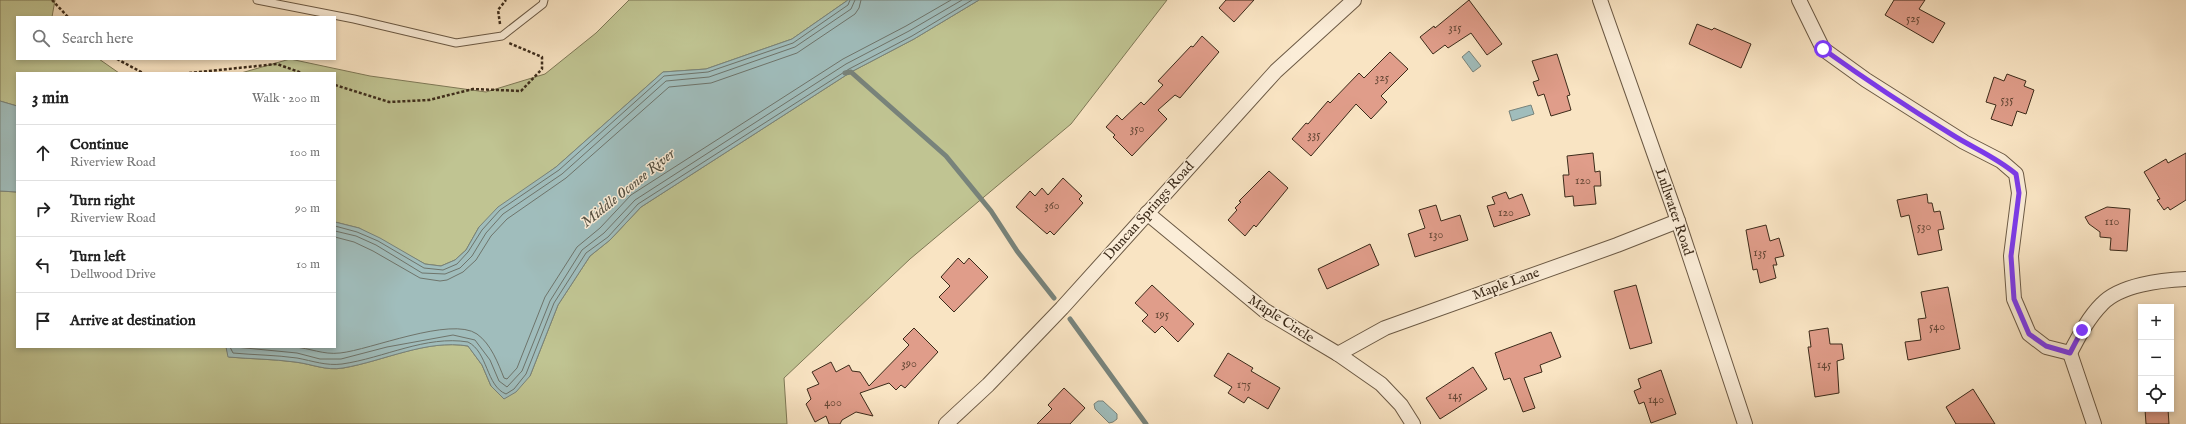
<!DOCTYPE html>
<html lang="en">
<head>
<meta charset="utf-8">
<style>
  body { margin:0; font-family:"IM FELL English",serif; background:#f6f6f6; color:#222 }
  .controls { position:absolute; right:12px; bottom:12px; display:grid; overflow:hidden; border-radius:0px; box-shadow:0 2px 6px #0003 }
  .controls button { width:36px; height:36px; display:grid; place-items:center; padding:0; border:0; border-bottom:1px solid #e0e0e0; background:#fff; color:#222; font:20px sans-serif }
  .stop { position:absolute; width:12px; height:12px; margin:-9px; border:3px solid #7c3aed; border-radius:50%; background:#fff }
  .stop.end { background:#7c3aed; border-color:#fff; box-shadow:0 1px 4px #0008 }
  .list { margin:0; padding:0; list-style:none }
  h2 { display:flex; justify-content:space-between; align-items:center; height:52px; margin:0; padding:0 16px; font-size:17px }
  h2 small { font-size:13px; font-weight:400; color:#767676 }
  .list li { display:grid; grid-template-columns:26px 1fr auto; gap:12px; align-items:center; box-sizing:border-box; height:56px; padding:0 16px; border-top:1px solid #e0e0e0 }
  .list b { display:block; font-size:15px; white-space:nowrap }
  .list p { margin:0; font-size:13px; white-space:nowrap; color:#767676 }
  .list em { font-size:13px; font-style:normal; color:#767676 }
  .icon { flex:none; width:22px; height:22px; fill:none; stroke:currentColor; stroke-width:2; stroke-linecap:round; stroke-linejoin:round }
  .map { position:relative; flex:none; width:2186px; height:424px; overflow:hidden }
  .search { position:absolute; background:#fff; box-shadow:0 2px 6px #0003; left:16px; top:16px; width:320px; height:44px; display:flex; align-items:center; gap:10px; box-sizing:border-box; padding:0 14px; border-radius:0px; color:#767676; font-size:15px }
  .panel { position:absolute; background:#fff; box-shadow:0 2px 6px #0003; left:16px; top:72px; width:320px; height:276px; border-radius:0px }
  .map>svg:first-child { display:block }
</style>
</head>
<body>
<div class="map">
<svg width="2186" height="424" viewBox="0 0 2186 424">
  <rect width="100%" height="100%" fill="#f9e4c3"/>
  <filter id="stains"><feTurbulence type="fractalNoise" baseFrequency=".005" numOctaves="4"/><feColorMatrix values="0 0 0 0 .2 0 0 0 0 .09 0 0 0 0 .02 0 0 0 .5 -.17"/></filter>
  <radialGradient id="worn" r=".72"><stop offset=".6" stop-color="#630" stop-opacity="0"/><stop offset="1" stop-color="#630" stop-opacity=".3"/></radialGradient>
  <g fill="#c0c492" stroke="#7e7856">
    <path d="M0,0h55l-3,17h-35v42h82l20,14h-102v33l-17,-5z"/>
    <path d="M629,0h219l-56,39 -86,30 -43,3 -107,95 -38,28 -39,32 -13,23 -11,10 -14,6 -16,-2 -66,-36 -24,-6v-149h-94l49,-14 80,17 116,16 59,-18 51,-41z"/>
    <path d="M979,0h188l-96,124 -161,135 -126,119 3,46h-787v-233l17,1v155h209l3,10c22,2 44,2 66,5 17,2 31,9 48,6 41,-7 83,-29 125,-22l14,19 9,21 39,-10 28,-71 32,-49 20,-16 31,-33 210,-135 63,-33z"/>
  </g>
  <g fill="#a0bdbc" stroke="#78837b">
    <path d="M848,0h131l-65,39 -63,33 -210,135 -31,33 -20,16 -32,49 -28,71 -14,16 -12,7 -13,-13 -9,-21 -14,-19c-41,-7 -84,15 -125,22 -17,3 -31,-4 -48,-6 -22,-3 -44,-3 -67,-5l-2,-10h109v-125l24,6 21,10 45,26 16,2 14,-6 11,-10 13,-23 19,-20 58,-40 107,-95 43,-3 86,-30z"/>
    <path d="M1469,51l12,15 -8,6 -11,-15z"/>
    <path d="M0,101l17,5v86l-17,-1z"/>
    <path d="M1531,105l3,9 -22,7 -3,-10z"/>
    <path d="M1098,401h5l14,13v5l-4,3 -4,1 -14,-14 -1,-5z"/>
  </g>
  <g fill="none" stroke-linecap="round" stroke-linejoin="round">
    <g stroke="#6e746b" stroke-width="1">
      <path d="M335,226l22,6 21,9 46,27 19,2 14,-6 11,-12 14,-22 18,-20 59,-40 105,-94 44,-4 85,-29 55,-38 2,-5"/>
      <path d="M335,231l21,5 20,9 46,28 23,1 15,-6 12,-12 14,-23 17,-19 59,-40 104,-93 43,-4 86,-30 56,-38 4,-9"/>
      <path d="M335,237l19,5 19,9 47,27 20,3 7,-1 16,-8 13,-12 15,-24 16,-17 59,-41 103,-91 42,-4 86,-30 58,-39 4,-6 2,-8"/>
      <path d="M230,347l3,6c21,2 43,2 64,5 16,3 29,8 45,6 42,-6 84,-29 126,-22 20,10 18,44 38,52l8,-5 12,-15 28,-71 32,-50 22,-16 30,-33 211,-135 63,-33 60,-36"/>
      <path d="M235,347l62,6 23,6h21l46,-12 66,-12 22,5 15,20 9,21 8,6 15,-16 28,-70 32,-51 22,-17 31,-33 211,-136 63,-33 53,-31"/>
      <path d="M294,347c16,1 29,8 46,6 30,-3 111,-37 137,-19 14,10 21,29 27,44l3,1 10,-11 28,-71 32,-50 23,-19 31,-33 212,-136 63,-33 45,-26"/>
    </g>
    <g stroke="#78837b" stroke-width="5">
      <path d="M845,73l6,-1 95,84 45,55 26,40 37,47"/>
      <path d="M1070,319l76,105"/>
    </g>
  </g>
  <g fill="#e09d8a" stroke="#3c2b1a">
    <path d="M1226,0h28l-20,22 -15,-14z"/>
    <path d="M1469,0l33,44 -15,11 -16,-22 -23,15 -3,-3 -12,9 -13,-17 14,-11 1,2z"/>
    <path d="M1894,0h31l-6,9 26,14 -12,20 -48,-28z"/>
    <path d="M1697,24l15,6 2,-2 37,16 -10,24 -52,-24z"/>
    <path d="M1202,36l17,16 -39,46 -5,-3 -17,15 9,9 -35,37 -19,-19 2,-2 -9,-8 11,-12 5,5 19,-18 3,3 19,-20 -5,-4 33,-35 2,1z"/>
    <path d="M1390,52l18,17 -27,27 6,6 -16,17 -15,-15 -45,52 -19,-17 14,-16 2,1 20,-23 2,2 29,-30 5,5z"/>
    <path d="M1557,54l13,41 -3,1 4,14 -20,6 -7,-22 -6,2 -5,-14 6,-2 -7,-19z"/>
    <path d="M2007,74l19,7 -2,5 10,4 -8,24 -9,-3 -5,15 -21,-7 5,-14 -10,-3 8,-25 10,4z"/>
    <path d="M1593,153l2,19 5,-1 1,15h-7l2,18 -22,2 -1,-10 -8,1 -2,-22h6l-2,-19z"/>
    <path d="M2186,153v47l-16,10 -2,-3 -4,3 -7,-10 3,-1 -16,-27 22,-13 2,4z"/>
    <path d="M1269,171l19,17 -32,39 -2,-2 -9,11 -17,-16 9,-10 -2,-2 6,-6 -2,-1z"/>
    <path d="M1063,178l19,18 -3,3 4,4 -29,32 -4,-4 -3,3 -31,-27 14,-16 5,5 7,-8 6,7z"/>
    <path d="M1506,192l3,7 13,-5 8,21 -36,12 -7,-21 8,-2 -3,-7z"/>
    <path d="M1927,194l1,9h4l2,9 6,-1 4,18 -6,1 4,20 -24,5 -9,-40 -8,2 -4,-17z"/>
    <path d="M1436,205l5,16 19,-6 8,25 -53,17 -7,-23 17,-6 -6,-18z"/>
    <path d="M2107,207l23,2 -3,42 -17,-1 1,-12 -11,-1v-5l-11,-8 -4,-7z"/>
    <path d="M1766,225l4,16 9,-3 5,18 -9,2 2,7h-4l3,13 -16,5 -3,-14 -4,1 -7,-40z"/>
    <path d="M1370,244l9,21 -52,24 -9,-20z"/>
    <path d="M958,258l6,6 5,-6 19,19 -34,35 -15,-15 11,-11 -9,-9z"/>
    <path d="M1152,285l42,39 -16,18 -16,-16 -7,7 -13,-12 6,-6 -13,-12z"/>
    <path d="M1636,285l16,58 -22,6 -16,-58z"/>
    <path d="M1948,287l12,62 -52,11 -3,-18 16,-2 -3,-21 8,-1 -5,-26z"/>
    <path d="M914,328l24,24 -33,36 -4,-3 -5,5 -7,-7 -29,10 13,23 -17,-4 -14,8 -2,4h-11l-3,-8 -11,6 -9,-18 5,-5 -4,-10 12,-5 -7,-12 19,-10 5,10 13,-7 3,6 8,1 9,14 40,-41 -6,-6z"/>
    <path d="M1828,328l2,16h12l2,15 -7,2 2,32 -24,4 -7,-50h3l-2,-16z"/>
    <path d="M1551,332l10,25 -21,8 2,7 -18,6 11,30 -12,4 -13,-34 -6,2 -9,-27z"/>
    <path d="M1228,353l25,15 -2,3 29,17 -12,21 -20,-12 -4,6 -16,-10 4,-6 -18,-11z"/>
    <path d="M1473,367l14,22 -47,30 -14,-21z"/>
    <path d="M1661,370l15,44 -25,9 -7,-21 -5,2 -5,-13 7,-3 -3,-9z"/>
    <path d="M1064,388l21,20 -15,16h-33l15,-15 -4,-4z"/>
    <path d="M1973,389l22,35h-39l-10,-17z"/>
    <path d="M2145,409h23l1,15h-23z"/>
  </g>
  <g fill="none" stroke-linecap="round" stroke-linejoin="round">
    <g stroke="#6b5944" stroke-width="9">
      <path id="lane" d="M257,0l97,19 102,24 46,-7 41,-32 1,-4"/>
    </g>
    <g stroke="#6b5944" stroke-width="16">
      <g id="street">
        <path d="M1600,0l78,221 67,203"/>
        <path d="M1799,0l24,49 43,31 98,62 37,19 15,13 3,19 -8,63 3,43 15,35 17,13 24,6"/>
        <path d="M1147,213l117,97 74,44 43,30 20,21 12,19"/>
        <path d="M2070,353c9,-17 18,-35 32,-49 18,-19 59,-24 84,-25"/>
        <path d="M2070,353l24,71"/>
        <path d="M1338,354l47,-26 232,-83 61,-24"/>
        <path d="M946,424l42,-39 74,-77 214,-237 78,-71"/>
      </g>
    </g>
    <g stroke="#3c2b1a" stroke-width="2.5" stroke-dasharray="3 2" stroke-linecap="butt">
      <path d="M52,0l16,17"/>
      <path d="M500,24l-2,-14 8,-10"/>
      <path d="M117,59l26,14"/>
      <path d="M189,73l88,-9 25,9"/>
      <path d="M335,85l54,17 40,-2 44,-11 48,2 21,-22v-12l-33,-14"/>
    </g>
    <use href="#lane" stroke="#fbedd8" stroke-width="7"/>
    <use href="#street" stroke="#fbedd8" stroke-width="14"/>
  </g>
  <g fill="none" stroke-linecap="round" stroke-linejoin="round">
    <path stroke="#7c3aed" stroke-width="5" d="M1823,49c42,30 84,58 128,85 22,14 45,23 65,40l3,19 -8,63 3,43 15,35 17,12 24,7 12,-23"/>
  </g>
  <g text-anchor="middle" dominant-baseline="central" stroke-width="3" stroke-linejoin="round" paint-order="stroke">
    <g font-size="12" fill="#654836">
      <text x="1913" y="18">525</text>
      <text x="1455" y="27">315</text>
      <text x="1382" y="77">325</text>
      <text x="2007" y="99">535</text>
      <text x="1137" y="128">350</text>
      <text x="1314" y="134">335</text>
      <text x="1583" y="180">120</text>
      <text x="1052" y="205">360</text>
      <text x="1506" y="212">120</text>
      <text x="2112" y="221">110</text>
      <text x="1924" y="226">530</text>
      <text x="1436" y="234">130</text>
      <text x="1760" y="252">135</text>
      <text x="1162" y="314">195</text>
      <text x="1937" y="326">540</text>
      <text x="909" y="363">390</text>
      <text x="1824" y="364">145</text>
      <text x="1244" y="384">175</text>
      <text x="1455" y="395">145</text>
      <text x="1656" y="399">140</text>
      <text x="833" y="402">400</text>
    </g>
    <g font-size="14" fill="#3c2b1a" stroke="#fbedd8">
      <text transform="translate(1149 211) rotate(-48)">Duncan Springs Road</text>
      <text transform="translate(1674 212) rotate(71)">Lullwater Road</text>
      <text transform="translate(1506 284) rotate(-20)">Maple Lane</text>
      <text transform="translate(1281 319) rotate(33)">Maple Circle</text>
    </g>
    <g font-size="15" font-style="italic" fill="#555042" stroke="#fbedd8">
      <text transform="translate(628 188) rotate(-39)">Middle Oconee River</text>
    </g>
  </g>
  <rect width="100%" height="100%" filter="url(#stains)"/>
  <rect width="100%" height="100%" fill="url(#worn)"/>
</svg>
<div class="controls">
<button>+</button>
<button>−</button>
<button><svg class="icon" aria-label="locate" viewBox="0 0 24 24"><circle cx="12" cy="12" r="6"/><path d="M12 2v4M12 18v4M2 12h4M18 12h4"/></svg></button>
</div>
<div class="stop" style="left:1823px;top:49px"></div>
<div class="stop end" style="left:2082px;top:330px"></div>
<div class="search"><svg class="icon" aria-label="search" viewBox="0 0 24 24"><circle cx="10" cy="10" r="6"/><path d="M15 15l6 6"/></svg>Search here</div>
<section class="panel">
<h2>3 min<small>Walk · 200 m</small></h2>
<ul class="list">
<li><svg class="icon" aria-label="ahead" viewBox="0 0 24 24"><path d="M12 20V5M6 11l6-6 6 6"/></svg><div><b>Continue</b><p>Riverview Road</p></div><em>100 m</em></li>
<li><svg class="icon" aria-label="right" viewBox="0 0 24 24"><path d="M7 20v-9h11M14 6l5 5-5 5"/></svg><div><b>Turn right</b><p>Riverview Road</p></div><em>90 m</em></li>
<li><svg class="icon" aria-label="left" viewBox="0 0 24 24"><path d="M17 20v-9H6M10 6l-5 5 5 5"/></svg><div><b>Turn left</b><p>Dellwood Drive</p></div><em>10 m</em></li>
<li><svg class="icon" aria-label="arrive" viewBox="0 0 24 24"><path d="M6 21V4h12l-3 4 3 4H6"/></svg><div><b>Arrive at destination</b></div></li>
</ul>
</section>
</div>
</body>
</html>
